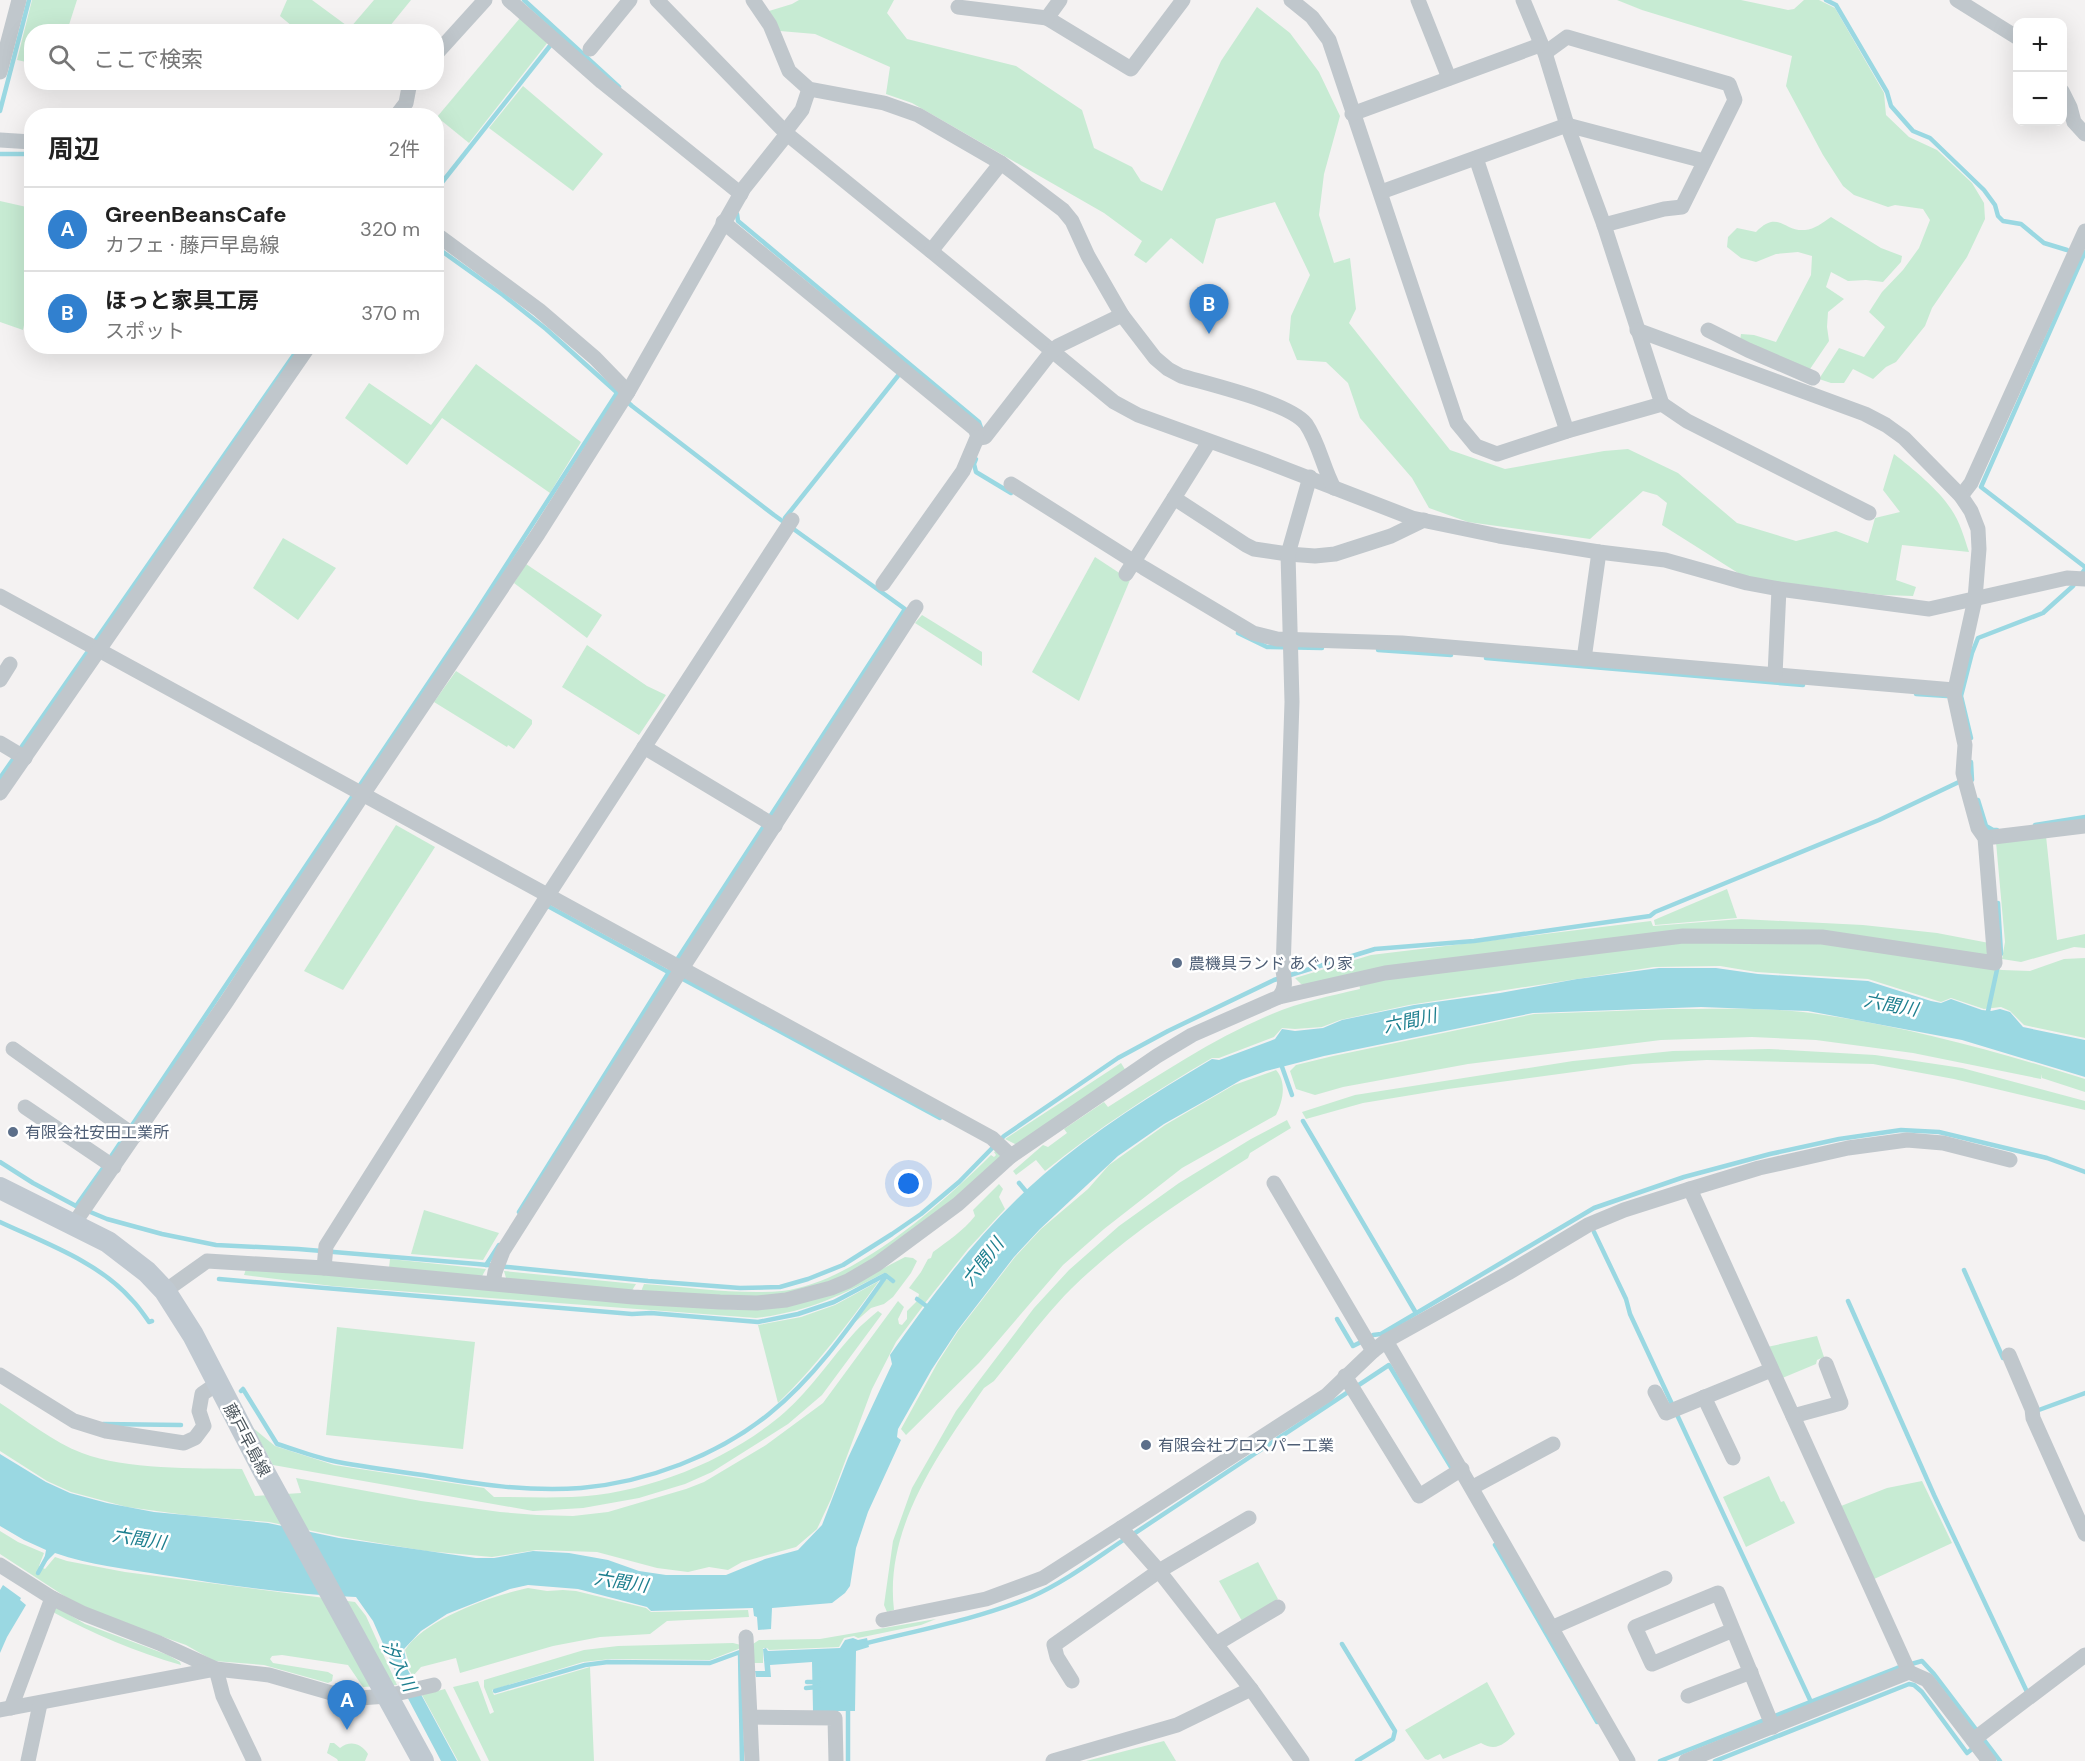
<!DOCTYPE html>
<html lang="ja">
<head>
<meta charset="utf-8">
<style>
  body { margin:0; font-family:"DM Sans","Noto Sans JP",sans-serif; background:#f6f6f6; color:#222 }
  .controls { position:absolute; right:18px; top:18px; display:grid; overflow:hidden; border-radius:12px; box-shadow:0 6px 24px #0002 }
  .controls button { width:54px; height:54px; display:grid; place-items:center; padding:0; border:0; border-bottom:2px solid #e0e0e0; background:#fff; color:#222; font:30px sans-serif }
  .you { position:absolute; left:909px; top:1184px; width:21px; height:21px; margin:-15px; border:4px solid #fff; border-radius:50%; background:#1a73e8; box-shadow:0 0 0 9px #1a73e833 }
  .badge { display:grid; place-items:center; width:39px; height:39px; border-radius:50%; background:#3180cf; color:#fff; font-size:20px; font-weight:700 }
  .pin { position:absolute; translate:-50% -50px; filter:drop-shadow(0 2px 3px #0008) }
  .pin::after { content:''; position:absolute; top:32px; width:21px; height:18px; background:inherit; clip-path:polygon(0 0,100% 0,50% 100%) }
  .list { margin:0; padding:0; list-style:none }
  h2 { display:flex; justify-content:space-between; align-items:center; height:78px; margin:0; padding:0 24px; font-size:26px }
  h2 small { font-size:20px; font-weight:400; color:#767676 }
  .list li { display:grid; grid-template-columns:39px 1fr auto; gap:18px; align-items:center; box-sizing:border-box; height:84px; padding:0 24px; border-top:2px solid #e0e0e0 }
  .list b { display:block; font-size:22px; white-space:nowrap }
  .list p { margin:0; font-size:20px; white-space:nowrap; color:#767676 }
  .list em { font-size:20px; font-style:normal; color:#767676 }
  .icon { flex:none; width:33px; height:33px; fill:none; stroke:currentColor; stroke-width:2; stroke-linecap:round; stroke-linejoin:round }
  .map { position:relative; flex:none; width:2085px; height:1761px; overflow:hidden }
  .search { position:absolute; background:#fff; box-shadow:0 6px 24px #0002; left:24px; top:24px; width:420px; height:66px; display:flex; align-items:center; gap:15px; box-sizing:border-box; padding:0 21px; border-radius:24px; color:#767676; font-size:22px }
  .panel { position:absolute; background:#fff; box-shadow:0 6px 24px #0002; left:24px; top:108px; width:420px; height:246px; border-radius:24px }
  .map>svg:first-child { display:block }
</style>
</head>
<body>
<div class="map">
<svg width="2085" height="1761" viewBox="0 0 2085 1761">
  <rect width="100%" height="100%" fill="#f4f2f2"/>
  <g fill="#c7ebd3">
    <path d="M32,0h45l-10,31 -35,1 -1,31 -14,-3z"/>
    <path d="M287,0h25l38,28 24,-28h37l-26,32 -87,-1 -18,-15z"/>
    <path d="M799,0h95l-7,13 20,26 109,27 66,44 12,38 38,19 9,14 21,10 59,-130 36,-54 33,26 29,39 21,44 -16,58 -5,41 15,48 16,-5 6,51 -7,14 101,127 55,19 99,-18 24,-2 50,24 59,50 59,18 40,-10 32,12 7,-25 25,-6 -17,-22 11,-36c18,14 45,36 57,55 9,13 13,28 18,43l-67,-7 -6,35 20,7 -3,9 -31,-1 -136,-17 -84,-53 5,-22 -10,-8 -14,-4 -53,48 -122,-17 -39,-14 -17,-30 -52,-60 -12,-35 -22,-21 -29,-2 -8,-20 2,-24 19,-41 -35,-73 -59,17 -13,45 -32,-26 -25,25 -12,-8 8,-14 -38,-28 -192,-110 -26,-9 4,-27 -75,-33 -35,-3 -11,-20 23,-7z"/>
    <path d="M1617,0h124l47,10 6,-1 10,-9h15l16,8 49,85 2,22 23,22 28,13 35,33 12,20 1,16 -18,38 -35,51 -7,18 -29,36 -10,5 -13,12 -20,-10 -9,14h-13l-12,-4 20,-31 25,9 21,-30 -16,-15 13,-20 21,-22 16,-22 11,-28 -7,-11 -28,-4 -7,2 -34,-12 -11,-9 -20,-31 -37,-69 6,-30 -150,-46z"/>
    <path d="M520,18l28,24 -79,101 -32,-26z"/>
    <path d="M523,86l80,68 -30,37 -84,-63z"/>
    <path d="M0,201l31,7v84l-8,38 -23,-8z"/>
    <path d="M1831,217l50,31 21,8 -1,6 -18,20 -17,-2 -18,1 -17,-9 -5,15 18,12 -16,13 -1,15 2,14 -19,28 -70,-28 1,-7 13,1 22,7 35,-67 1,-19 -14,-4 -22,2 -20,8 -15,-4 -14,-11 1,-10 9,-9 19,4c22,-23 28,0 49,-2 10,-1 17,-7 26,-13z"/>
    <path d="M476,364l105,78 -31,51 -108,-75 -35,47 -62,-47 24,-35 62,42z"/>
    <path d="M283,538l53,30 -38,52 -45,-32z"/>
    <path d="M1095,557l35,23 -51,121 -47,-29z"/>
    <path d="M526,564l76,51 -15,23 -73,-55z"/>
    <path d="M922,615l60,37v14l-67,-43z"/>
    <path d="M587,645l60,41 19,9 -27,40 -77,-48z"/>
    <path d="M456,671l76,49v4l-18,25 -6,-4 -1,2 -73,-45z"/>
    <path d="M396,825l39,22 -92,143 -39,-19z"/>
    <path d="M2046,836l11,104 28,-6v14l-11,-1 -53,15 -19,-3 3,-17 -9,-100z"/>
    <path d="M1727,889l10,29 -82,7 -1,-5z"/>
    <path d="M1741,919l122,6 74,8 52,10 1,14 -293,-25 -388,53 -8,-1 -6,-6 76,-23 280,-34 2,5z"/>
    <path d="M1696,941l131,2 92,11 83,16 28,1 34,-12 21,-1v80l-61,-13 -14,-14 -9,-4 -17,2 -33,-11 -10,4 -73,-23 -112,-7 -36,-6 -66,1 -245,38 -69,15 -18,7 -27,2 -13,-1 -8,9 -55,21h-7c-58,34 -114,70 -167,113l-9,-11 -20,15 -3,-4 30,-26 5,2 19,-14 -3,-4 40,-27 4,5c53,-33 106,-69 164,-93 28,-12 58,-18 88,-25l-1,-7z"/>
    <path d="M1670,1009c45,0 97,-2 141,4 94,13 185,38 274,66v13l-43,-14v-4l-1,5 -128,-26 -97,-13 -64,-3 -91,3 -193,24 -125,23 -28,8 -19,-6 -6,-18 6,-6 37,-9 201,-42z"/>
    <path d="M1769,1049l106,6 87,13 123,33v9l-131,-31 -81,-15 -166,-4 -74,4 -185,25 -85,14 -57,16 -4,-7 53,-17 218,-34 100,-10z"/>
    <path d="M1121,1063l5,8 -109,74 -12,-6z"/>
    <path d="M1276,1070c11,12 7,31 0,45l-94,53 -78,61 -41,36 -84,98 -73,72 -5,-6 37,-67 20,-31 57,-74 26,-28 47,-40 21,-24 56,-40 69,-40z"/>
    <path d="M1287,1120l4,8 -41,25 -2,5c-63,40 -124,79 -177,131 -26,26 -53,63 -77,92l-10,7c-44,64 -100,139 -90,222l-7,2 -3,-7 9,-64 19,-53 44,-77 78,-103 35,-38 50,-44 60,-43 72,-44z"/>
    <path d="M998,1149l4,8 -45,41 -103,75 -74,24 -140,-3 4,-10c43,3 97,11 138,7 71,-8 160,-87 209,-136l3,2 2,-2 -2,-3z"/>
    <path d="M999,1184l4,5 -4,8 6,12 -37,40 -43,54 -7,-5 1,-4 -10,-6 12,-16 7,-13 3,-1 2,-6c15,-11 30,-21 42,-36l-2,-6z"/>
    <path d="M424,1210l75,23 -16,27 -72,-6z"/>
    <path d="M905,1257l8,1 4,3 -6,12 -18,24 -9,7 -13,4 -17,15 32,-44 7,4 2,-3 -11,-7c-44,23 -77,39 -128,45l-424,-32 -88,-11 2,-6 4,-1 487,42 43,-3 56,-14z"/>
    <path d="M390,1259l96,10 -5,9 -92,-10z"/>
    <path d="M504,1271l132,13 -5,8 -125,-14z"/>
    <path d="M879,1281c-31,43 -63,85 -101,122l-20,-78 43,-8 34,-12z"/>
    <path d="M898,1301l6,6 -6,12 1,5 3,1 5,-6v-8l10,-10 6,5 -27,36 -24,47 -41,110 -14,30 -21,18 -54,15 -14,8 -19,-3 -21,5 -31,-4 -60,-16 -61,-2 -44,7 -66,-6 -84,-14 -73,-15 -83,-7 -59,-8 -56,-15 -24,-11 -47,-30v-48c26,17 53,39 82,50 44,17 113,15 160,16l13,27 46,-3 -5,-15 125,23 79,11 37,3 36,1 35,-4 78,-23 18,-7 62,-37 57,-42z"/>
    <path d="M878,1311l4,3 -60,81 -34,29 -76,48 -27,12 -46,14 -56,10 -50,3 -260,-46 -20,-37 22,18 59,19 150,23 10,9c26,0 52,1 78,0 74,-3 158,-37 213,-85 27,-24 46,-54 70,-80 7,-8 15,-14 23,-21z"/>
    <path d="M337,1327l138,15 -12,107 -137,-14z"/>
    <path d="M1817,1336l7,21 -7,3 -1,4 -36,15 -13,-32z"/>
    <path d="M1769,1476l12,26 3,-1 11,22 -49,24 -23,-50z"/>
    <path d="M1922,1481l30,62 -80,37 -31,-74 46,-18z"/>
    <path d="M0,1531l18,11 26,11 -5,13 6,3 10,-12 12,4 58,11 230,30 11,14 31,69 -34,2 -15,-22 -66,-10 -10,1 -2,3 3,4 55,9 5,3 -1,6 -4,2 -64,-18 -50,-4 -28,-16 -76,-27 -38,-17 -72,-47z"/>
    <path d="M1258,1562l20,37 -36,22 -23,-40z"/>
    <path d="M528,1588l19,3 16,-1 13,1 70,17 5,4 97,-2 1,7 -82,4 -17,13 -50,3 -47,9 -93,27 -4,-15 -35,9 -8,9 -9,-14 4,-2 -3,-10c19,-31 89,-55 123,-62z"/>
    <path d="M55,1606l30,18 83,31 12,7 1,3c-45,-13 -88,-31 -130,-54z"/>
    <path d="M936,1619l-15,6 -63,13 -4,-2 -10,2 -5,9 -70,3 -2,-2h-4v15h-11l1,-19 6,-4 61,-1z"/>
    <path d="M733,1643l8,2v3l-31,12 -99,-1 -28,3 -91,28 2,5 96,-28 4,94h-105l-36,-74 25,-6 12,33 4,-2 -10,-25v-7l100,-30 34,-4z"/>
    <path d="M1487,1682l28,52c-11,10 -19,18 -34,9l-38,16 -3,-5 -12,6 -3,-1 -20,-29z"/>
    <path d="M445,1689l36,72h-23l-36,-66z"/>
    <path d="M1164,1741l12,20h-90z"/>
    <path d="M330,1743h4l6,5c10,-8 21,-5 28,6l-3,7h-27l-1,-2 -10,-6z"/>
  </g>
  <g fill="#9ad8e2">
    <path d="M1659,968h57l42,6 110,7 63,20 10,2 10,-4 31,11 9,1 9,-2 10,3 13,15 62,13v37l-123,-37 -154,-29 -107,-4 -168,6 -209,43 -58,15 -25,9 -31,18 -46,26 -46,32 -78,73 -26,28 -57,74 -25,38 -34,60 -1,8 4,3 -33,72 -12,36 -6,38 -5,7 -13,10 -60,5 -1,21 -13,1 -1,-13 -3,-1 -1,-8 -102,3 -4,-4 -69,-18 -50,-4 -18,4 -63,25 -26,17 -17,18 2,11 -3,1 54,100h-16l-38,-72 -30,-68 -17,-24c-65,-2 -129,-12 -193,-22 -37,-6 -73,-10 -108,-22l-9,9 -2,-1 2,-11 -22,-10 -24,-14v-72l46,28 24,11 37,10 47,9 114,11 71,15 137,20h18l39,-7 36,2 39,7 31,11 27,4h60l39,-16 33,-9 24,-25 26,-67 44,-94 -2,-9c45,-64 93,-128 153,-180 52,-45 110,-81 169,-116l7,1 56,-21 7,-10 13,2 28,-3 19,-8 72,-15 86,-12 77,-14z"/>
    <path d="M3,1585l18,13 -1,2 6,5 -19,32 -7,16v-63z"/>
    <path d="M853,1638l5,2 9,-2 2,9 -13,4 -1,60h-42l-1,-49 -42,3 1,12h-15l-1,-6h10l-2,-22 3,-1 2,3 72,-3 5,-8z"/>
  </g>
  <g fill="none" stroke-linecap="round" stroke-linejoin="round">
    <g stroke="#9ad8e2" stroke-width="4.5">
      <path d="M524,0l95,87"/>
      <path d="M1826,0l10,5 51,87 4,14 22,25 17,7 54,52 11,15 3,11 5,5 18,3 23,19 23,7"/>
      <path d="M0,111l29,-111"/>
      <path d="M0,154h32"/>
      <path d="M436,190l117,-148"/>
      <path d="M737,214l1,7 241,201 2,6"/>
      <path d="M436,247l67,48 43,34 86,77 142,109 131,94 -236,363 -150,240"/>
      <path d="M2085,252l-104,235 104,80"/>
      <path d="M976,459l-2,5 2,8 35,21"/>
      <path d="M785,518l116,-146"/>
      <path d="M1238,633l29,14 55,1"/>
      <path d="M1378,650l73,5"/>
      <path d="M1486,658l317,27"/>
      <path d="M1916,694l31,2"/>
      <path d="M1971,738l-10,-42 11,-43 6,-15 65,-25 30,-27 12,-17"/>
      <path d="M1971,762l1,18"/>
      <path d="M0,778l300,-432"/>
      <path d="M1978,800l8,26 7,4h4"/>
      <path d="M2035,825l50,-8"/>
      <path d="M1998,903l3,51"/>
      <path d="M546,905l124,68"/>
      <path d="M681,978l259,140"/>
      <path d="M1987,1016l11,-51"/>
      <path d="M1281,1064l11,31"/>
      <path d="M1303,1121l113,192"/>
      <path d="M108,1161l366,-546 143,-222"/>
      <path d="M0,1162l33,21 43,23 31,13 55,15 54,11 82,4 179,15 171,17 92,7 40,-1 28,-8 35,-14 49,-31 29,-20 38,-32 45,-46 114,-78 50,-27 106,-51 101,-31 99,-8 176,-25 5,-4 224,-92 82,-39"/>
      <path d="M1019,1183l10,12"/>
      <path d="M76,1206l27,-38"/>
      <path d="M0,1222c45,21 99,40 132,78 7,7 12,15 17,22l3,-1"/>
      <path d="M1594,1232l32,67 4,15 181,388"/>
      <path d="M486,1265l13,-20"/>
      <path d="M1964,1270l39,88"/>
      <path d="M219,1279l413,35 19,-1 107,9 40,-8 36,-12 51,-27 8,6"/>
      <path d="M917,1299l12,9"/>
      <path d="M1848,1301l86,194 94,199"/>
      <path d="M1337,1319l16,27 8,-4"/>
      <path d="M1373,1335l8,-1 213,-126 90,-31 86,-23 69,-15 62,-9 38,2 108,26 38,14"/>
      <path d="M241,1391l2,-2 34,55c20,6 40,14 61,18 28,5 57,9 85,13 52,9 105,17 158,13 66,-6 136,-32 188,-74 47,-38 82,-89 117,-138"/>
      <path d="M2036,1411l49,-18"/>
      <path d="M103,1424l78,1"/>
      <path d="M1132,1535l257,-170 65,107"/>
      <path d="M1495,1545l102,177"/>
      <path d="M38,1573l9,-16"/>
      <path d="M863,1644c56,-14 115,-25 168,-47 34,-15 64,-38 94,-58"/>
      <path d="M1342,1644l53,87 -2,8 -36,22"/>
      <path d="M807,1682h11"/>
      <path d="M806,1688l12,-1"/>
      <path d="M495,1691l90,-26 23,-3 102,1 30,-11 2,109"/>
      <path d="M848,1761v-54"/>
      <path d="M1660,1761l237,-93 25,-7 12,13 66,87"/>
      <path d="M1715,1761l194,-77 5,1 8,7 45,61 9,-7"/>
    </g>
    <g stroke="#c0c7cc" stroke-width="15">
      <path d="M509,0l93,82 139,112"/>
      <path d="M657,0l130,134 144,117 183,151 24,13 127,46 147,57 87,18 100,16 66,8 82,23 32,6 150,20 138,-31 18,1"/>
      <path d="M753,0l17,25 19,46 20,18 75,14 34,12 83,48 62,47 9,11 16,35 34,59 33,43 13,11 13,7c27,8 109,27 125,48 13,19 17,44 28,64"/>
      <path d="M1060,0l-13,18 84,51 52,-69"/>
      <path d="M1291,0l21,17 17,23 128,383 19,23 21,8 70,-23 95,-27 -58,-179 -37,-100 -22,-72 -22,-53"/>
      <path d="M1418,0l31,78"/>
      <path d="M1957,0l61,38"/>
      <path d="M958,7l89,11"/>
      <path d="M590,49l40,-49"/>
      <path d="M1545,53l22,-16 162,47 6,16 -53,107 -18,2 -60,16"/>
      <path d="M436,54l49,-54"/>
      <path d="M0,72l19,-72"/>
      <path d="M2062,91l8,16 4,15 11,12"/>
      <path d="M1352,114l188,-69"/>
      <path d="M396,116l10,-13 4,-21"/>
      <path d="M785,132l17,-22 7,-21"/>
      <path d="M0,140l32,2"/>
      <path d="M1476,158l91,273"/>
      <path d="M1381,192l186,-67 137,36"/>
      <path d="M723,222l252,207 4,9 6,-1 67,-86 6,-5 64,-31"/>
      <path d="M436,234l103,76 56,48 33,34"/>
      <path d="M931,251l70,-88"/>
      <path d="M1708,330l40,20 65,28"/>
      <path d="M1662,404l25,17 182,92"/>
      <path d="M1209,442l-35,56 72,47 8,4 34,5 27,2 20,-2 56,-18 33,-16"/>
      <path d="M1011,484l133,84 109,65 24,6 125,4 552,47"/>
      <path d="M1961,496l10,-13 114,-252"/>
      <path d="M1126,574l48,-76"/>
      <path d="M883,584l80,-113 14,-33"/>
      <path d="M0,596l992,542 19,18"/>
      <path d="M1584,659l15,-107"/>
      <path d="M1775,675l4,-86"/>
      <path d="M0,680l10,-16"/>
      <path d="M0,743l25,15"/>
      <path d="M644,747l131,79"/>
      <path d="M0,793l309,-447"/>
      <path d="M1985,838l100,-12"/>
      <path d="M1279,997l106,-24 298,-37 139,1 173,26 -10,-125 -7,-10 -15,-55 2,-28 -11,-51 21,-95 4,-50 -1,-20 -7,-18 -10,-15 -57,-58 -18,-13 -21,-11 -228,-84"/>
      <path d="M13,1049l122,87"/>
      <path d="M25,1107l89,60"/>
      <path d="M1274,1183l99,168"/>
      <path d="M1690,1189l69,-21 89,-20 59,-8 36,3 67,17"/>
      <path d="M73,1225l154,-224 135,-205 176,-262 90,-142 116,-204 43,-54"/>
      <path d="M324,1268l2,-22 222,-351 244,-375"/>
      <path d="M493,1283l2,-11 8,-21 176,-278 237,-366"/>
      <path d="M165,1291l42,-30 117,7 309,29 87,5 37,1 29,-3 45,-12 17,-7 29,-17 81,-60 53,-48 146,-100 35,-21 87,-38c7,-9 6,-15 4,-26l9,-269 -4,-148 22,-77"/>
      <path d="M1386,1341c82,139 161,280 242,420"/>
      <path d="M2009,1355l23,54 1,9 52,116"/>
      <path d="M0,1375l74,46 32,10 78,12 11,-5 9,-12 -5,-15 3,-17 16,-11"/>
      <path d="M1345,1376l74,120 43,-27"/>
      <path d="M1655,1392l11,21 105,-43"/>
      <path d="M1704,1397l29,61"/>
      <path d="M1793,1416l48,-13 -15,-39"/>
      <path d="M1473,1487l80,-43"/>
      <path d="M0,1565l52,33 30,15 77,30 57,26 53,6 73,21 18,2 27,-2 47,-11"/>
      <path d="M883,1620l103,-21 57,-21 78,-50"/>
      <path d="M1551,1628l114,-50"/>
      <path d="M1733,1630l-81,34 -17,-37 83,-34 55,134"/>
      <path d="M746,1637l4,80 85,1 1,43"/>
      <path d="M1216,1644l62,-37"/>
      <path d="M1072,1681l-15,-24 -3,-12 105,-74 90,-53"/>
      <path d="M1688,1696l63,-24"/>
      <path d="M11,1708l41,-110"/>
      <path d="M0,1710l216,-41 7,27 31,65"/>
      <path d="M750,1717l2,44"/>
      <path d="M1973,1740l112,-85"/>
      <path d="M28,1761l12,-57"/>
      <path d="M1053,1761l124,-36 74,-36"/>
      <path d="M1302,1761l-51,-72 -92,-118 -38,-43 206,-133 46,-44 13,-10 122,-68 80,-48 36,-15 66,-21 219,483 18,8 62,81"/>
      <path d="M1686,1761l223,-89"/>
    </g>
    <path stroke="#c0c9d1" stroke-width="22" d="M0,1188l108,54 39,30 18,19 28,44 69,133 161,293"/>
  </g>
  <g fill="#5c6f8a" stroke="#fff" stroke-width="2">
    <circle cx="1177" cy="963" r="6"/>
    <circle cx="13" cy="1132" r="6"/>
    <circle cx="1146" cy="1445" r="6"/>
  </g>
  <g text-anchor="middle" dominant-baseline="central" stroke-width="5" stroke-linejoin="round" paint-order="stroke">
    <g font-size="16" fill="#4e5e75" stroke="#fff" text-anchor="start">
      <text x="1189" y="963">農機具ランド あぐり家</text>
      <text x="25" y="1132">有限会社安田工業所</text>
      <text x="1158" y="1445">有限会社プロスパー工業</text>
    </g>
    <g font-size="16" fill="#4c565d" stroke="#fff">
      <text transform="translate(247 1440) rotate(62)">藤戸早島線</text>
    </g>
    <g font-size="18" font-style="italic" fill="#1e7f8f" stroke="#fff">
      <text transform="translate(1891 1005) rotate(11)">六間川</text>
      <text transform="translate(1410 1021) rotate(-12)">六間川</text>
      <text transform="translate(983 1262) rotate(-52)">六間川</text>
      <text transform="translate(139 1539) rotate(9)">六間川</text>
      <text transform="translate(621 1582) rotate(9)">六間川</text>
      <text transform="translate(399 1666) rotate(64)">汐入川</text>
    </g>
  </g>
</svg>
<div class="controls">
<button>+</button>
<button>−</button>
</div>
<div class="you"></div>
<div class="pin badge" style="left:347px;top:1730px">A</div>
<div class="pin badge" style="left:1209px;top:334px">B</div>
<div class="search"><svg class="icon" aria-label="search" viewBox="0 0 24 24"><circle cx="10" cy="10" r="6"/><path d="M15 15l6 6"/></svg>ここで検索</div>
<section class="panel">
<h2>周辺<small>2件</small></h2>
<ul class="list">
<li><span class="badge">A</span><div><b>GreenBeansCafe</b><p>カフェ · 藤戸早島線</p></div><em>320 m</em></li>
<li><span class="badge">B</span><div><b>ほっと家具工房</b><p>スポット</p></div><em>370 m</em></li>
</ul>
</section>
</div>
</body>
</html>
